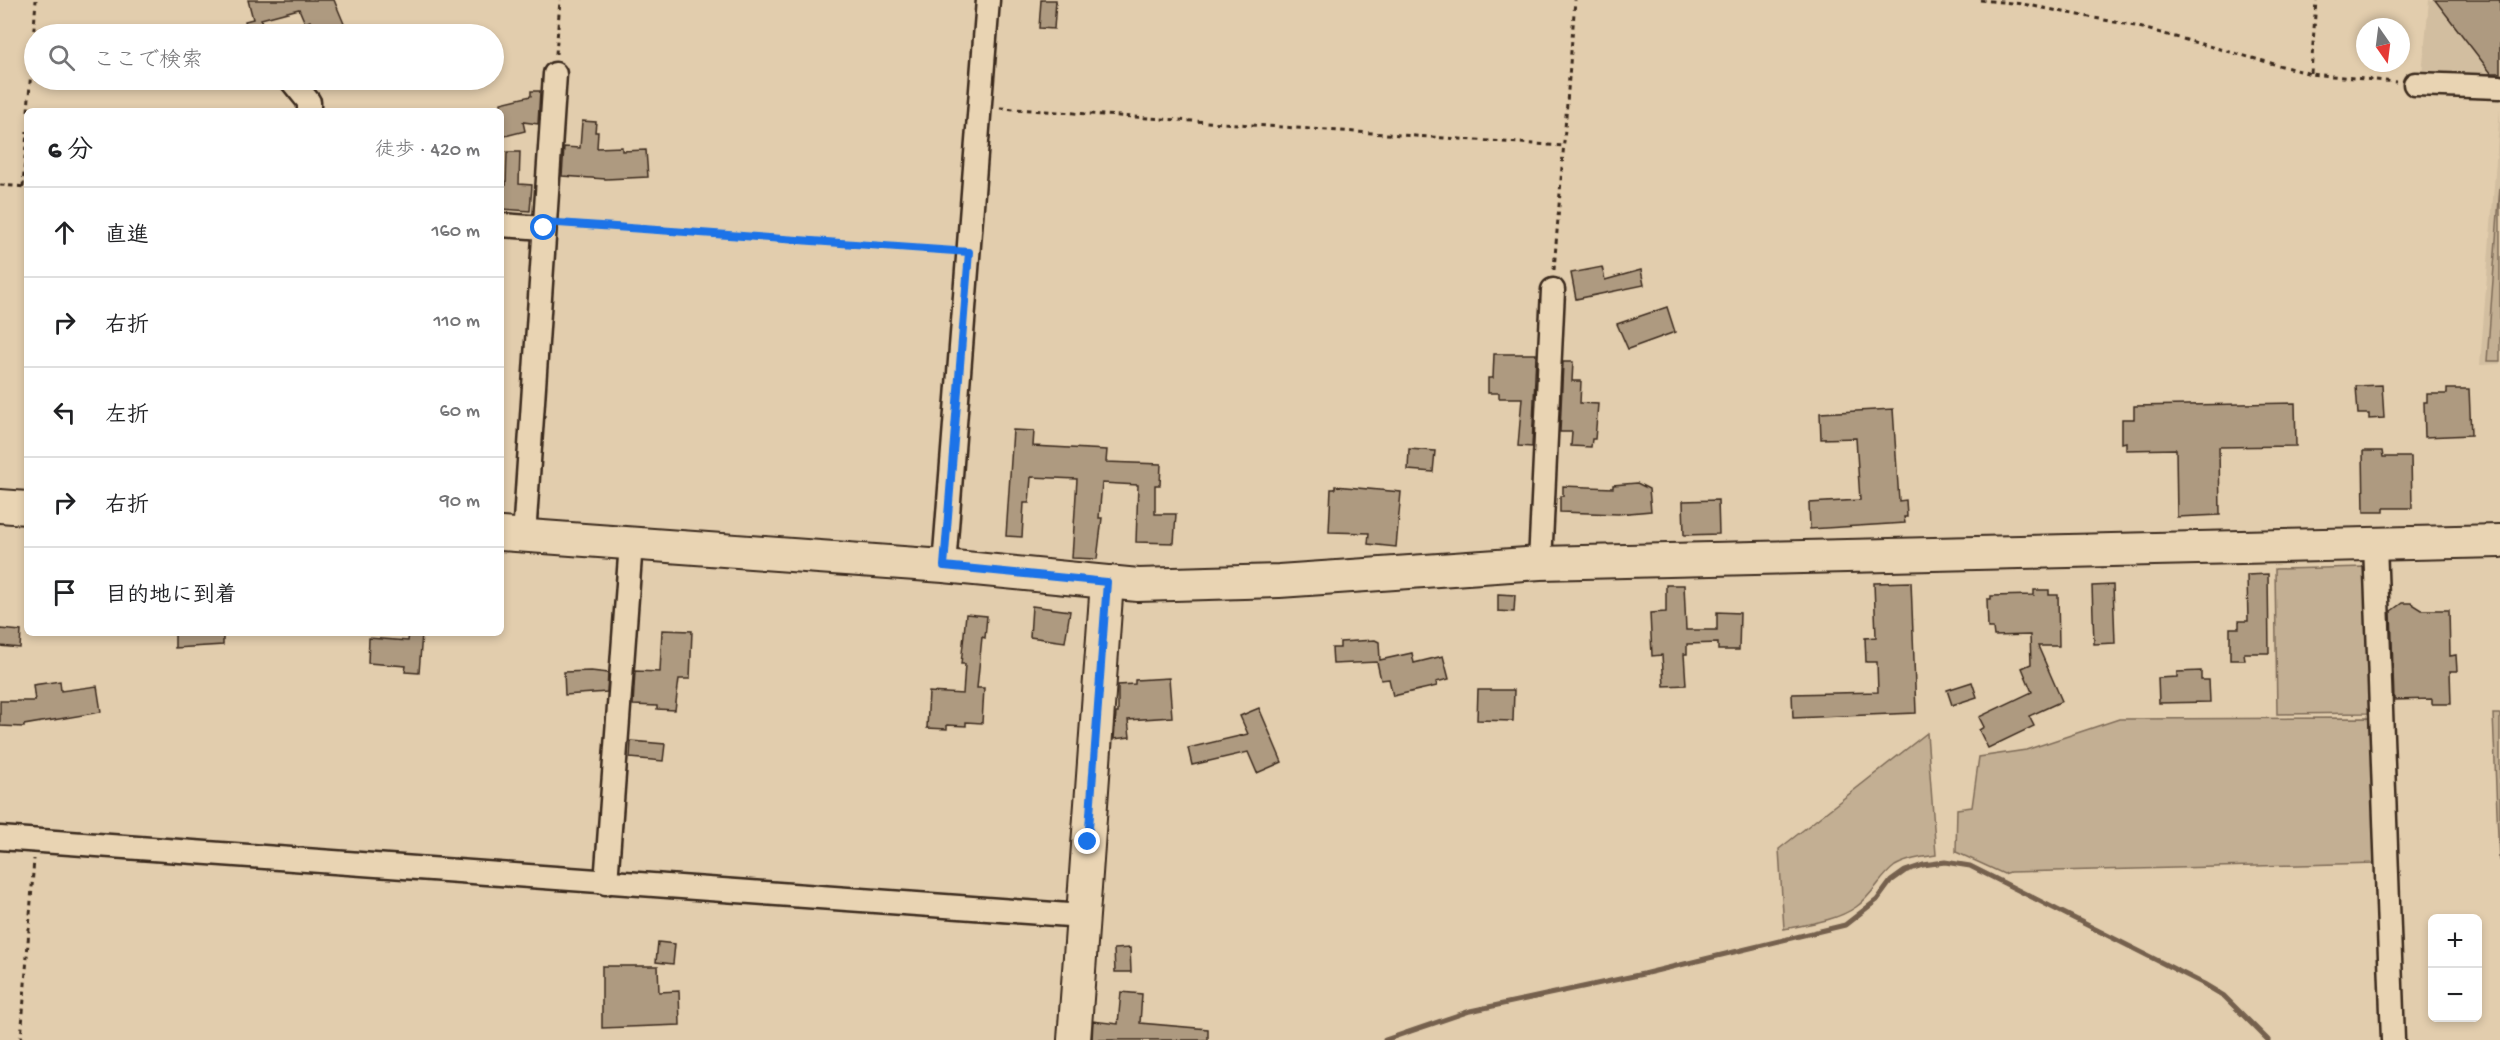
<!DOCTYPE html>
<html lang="ja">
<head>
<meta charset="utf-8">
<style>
  body { margin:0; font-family:"Gochi Hand","Klee One",sans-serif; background:#f6f6f6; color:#202124 }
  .controls { position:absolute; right:18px; bottom:18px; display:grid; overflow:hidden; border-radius:9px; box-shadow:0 3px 9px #0003 }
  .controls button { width:54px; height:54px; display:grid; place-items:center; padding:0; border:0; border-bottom:2px solid #e0e0e0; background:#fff; color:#202124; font:30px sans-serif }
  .compass { position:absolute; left:2356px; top:18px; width:54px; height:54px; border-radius:50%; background:#fff; box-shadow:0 3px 9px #0003; rotate:166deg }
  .stop { position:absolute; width:18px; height:18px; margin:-14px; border:4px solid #1a73e8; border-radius:50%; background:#fff }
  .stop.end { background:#1a73e8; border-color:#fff; box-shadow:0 2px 6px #0008 }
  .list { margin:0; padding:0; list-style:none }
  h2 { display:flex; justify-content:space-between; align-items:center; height:78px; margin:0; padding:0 24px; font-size:26px }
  h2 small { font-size:20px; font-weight:400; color:#757577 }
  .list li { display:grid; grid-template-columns:39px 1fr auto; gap:18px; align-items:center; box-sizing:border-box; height:90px; padding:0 24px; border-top:2px solid #e0e0e0 }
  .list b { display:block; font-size:22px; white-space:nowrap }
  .list em { font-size:20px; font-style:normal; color:#757577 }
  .icon { flex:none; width:33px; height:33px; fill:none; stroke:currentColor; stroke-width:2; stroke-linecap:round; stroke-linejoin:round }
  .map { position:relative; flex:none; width:2500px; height:1040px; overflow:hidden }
  .search { position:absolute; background:#fff; box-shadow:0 3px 9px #0003; left:24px; top:24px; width:480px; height:66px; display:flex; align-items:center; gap:15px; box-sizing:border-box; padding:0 21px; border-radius:33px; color:#757577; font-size:22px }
  .panel { position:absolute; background:#fff; box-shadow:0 3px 9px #0003; left:24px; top:108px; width:480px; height:528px; border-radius:9px }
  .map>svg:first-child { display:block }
</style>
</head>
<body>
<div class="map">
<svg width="2500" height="1040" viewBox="0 0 2500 1040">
  <rect width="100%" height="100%" fill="#e2cdad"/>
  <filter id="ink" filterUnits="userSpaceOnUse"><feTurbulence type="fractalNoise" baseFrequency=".0167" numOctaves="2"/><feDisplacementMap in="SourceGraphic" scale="12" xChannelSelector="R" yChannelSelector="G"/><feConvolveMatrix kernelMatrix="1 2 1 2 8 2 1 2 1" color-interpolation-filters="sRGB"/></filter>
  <g filter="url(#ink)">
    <g fill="#d2bea0">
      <path d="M2429,0h71v79l-78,-4z"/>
      <path d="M2500,109v255l-20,1z"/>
    </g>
    <g fill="#c3af93" stroke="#7f6c58" stroke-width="1.5">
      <path d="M2500,186v175h-13z"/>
      <path d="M2367,567l2,146 -92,1 -2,-145z"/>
      <path d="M2493,714h7v146h-1z"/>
      <path d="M2369,718l7,145 -366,9 -6,2 -48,-22 1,-43 15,-2 7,-50 47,-7 93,-31z"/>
      <path d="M1927,733l9,122c-13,2 -29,4 -41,11 -15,11 -23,30 -39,41 -20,14 -48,17 -72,22l-5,-80z"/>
    </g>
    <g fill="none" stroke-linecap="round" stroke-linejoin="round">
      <path stroke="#74614e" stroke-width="5" d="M1385,1040l85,-29 173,-37 202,-49 32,-25 14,-19 14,-10 18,-6 22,-3 25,4 32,16 202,102 20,12 44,44"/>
    </g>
    <g fill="#ae9a80" stroke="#3b2a1e" stroke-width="1.5">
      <path d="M248,0h86l11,26 -20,8h-9l-6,-13 -5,2 -6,-14 -38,10 5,15h-18l-3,-13 8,-2z"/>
      <path d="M1041,0h15l-2,29 -15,-1z"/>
      <path d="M2435,0h65v73h-9z"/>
      <path d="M531,91h9l-2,33 -15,-2 2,9 -24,6v-34l30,-7z"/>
      <path d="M582,121l14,1 -1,10h3l-1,16 25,-1v4l24,-1 2,27 -42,2 -44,-3 2,-29 16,1z"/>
      <path d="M507,152h13l-1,32 13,1 -2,26 -29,-2v-25l5,1z"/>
      <path d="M1602,267l3,13 36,-10 3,15 -68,14 -5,-26z"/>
      <path d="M1667,307l8,25 -47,17 -11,-25z"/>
      <path d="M1494,354h42l-4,93 -14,-1 4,-48h-23v-5h-11v-15h5z"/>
      <path d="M1563,362h10l-1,19h9l-1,22 18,1 -3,35h-3l-1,8 -20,-1 1,-14h-12z"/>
      <path d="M2382,385l2,33 -15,1v-5h-11l-2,-28z"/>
      <path d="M2447,389h22l2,46 -46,2 -1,-35h3v-8h20z"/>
      <path d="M2295,403l1,43 -77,1 1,68 -43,2 -1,-68 -50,1v-8l-4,1v-24h12v-13z"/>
      <path d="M1893,409l6,92 7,-1 1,17h-3l1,6 -95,6 -1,-26 51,-3 -4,-62 -35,1 -1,-26z"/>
      <path d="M1013,430l21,1 -1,15 74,4 -1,12 55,2 -1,21h-5v29h21l-2,29 -38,-1 2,-57 -36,-2 -3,35h3l-5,41 -25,-1 5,-79 -46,-2 -2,26h-5l-2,34 -16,-1z"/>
      <path d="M1409,449l26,2 -2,21 -25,-2z"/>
      <path d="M2363,451h19l1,6h28l1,51h-28v4h-20z"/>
      <path d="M1637,483l12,6 2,22 -33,3 -58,-2v-16h3v-10l50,2v-3z"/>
      <path d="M1335,486l66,6 -5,55 -28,-3 1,-11 -40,-1 2,-43h4z"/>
      <path d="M1718,500l1,34 -35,1 -1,-34z"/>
      <path d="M2268,574l1,79h-25l1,7h-15v-32h9v-7h9l-1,-46z"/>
      <path d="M1911,582l5,131 -123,5 -1,-24 86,-2 -1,-30h-11l-1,-24 11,-1 -2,-54z"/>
      <path d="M1666,585h18l2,45h31v-18l23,1 -1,37h-21v-7l-31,1v10h-3l2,31 -22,1 -2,-31 -10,1 -2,-43 16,-1z"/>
      <path d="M2113,585l2,58 -21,1 -2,-58z"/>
      <path d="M2034,590h15v5h9l1,51h-21l24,55 -33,15 5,10 -46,22 -9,-18 5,-3 -5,-10 53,-25 -10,-24 9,-4 -1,-29 -36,1 -1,-8h-5l-1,-29h4v-3l43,-1z"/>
      <path d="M1498,594l17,1 -1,17 -16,-1z"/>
      <path d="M2402,603h9l11,7h27l1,46 6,-1 1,16h-7l1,33h-19v-5l-38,1 -3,-89z"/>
      <path d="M1032,606l38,5 -5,31 -35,-5z"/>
      <path d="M966,614l21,2 -2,22 -3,-1 -5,51h7l-2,35 -16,-1v4l-19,-1v4l-20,-1 2,-36 34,2 2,-30h-4z"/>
      <path d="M0,629l21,2 -1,17 -20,-2z"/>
      <path d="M662,630l30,1 -2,48h-11l-4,31 -18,-1v-3l-24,-1 2,-34 25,1z"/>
      <path d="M175,633h48v12l-48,3z"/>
      <path d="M409,633h13l-3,40 -14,-1 1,-6 -38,-3 1,-25 39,3z"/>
      <path d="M1375,640l4,2 1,18 32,-7 2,10 29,-7 6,23 -13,3 1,4 -44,10 -4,-17 -8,1 -4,-18 -44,2 -1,-16h8v-6z"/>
      <path d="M591,671l17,2 -1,19 -42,3 -1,-23z"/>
      <path d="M2201,671v9h8l1,22 -51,1 -1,-25 19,-1v-5z"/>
      <path d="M1169,678l3,39 -44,3 2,17 -16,2 2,-26h2v-28l17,-1v-4z"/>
      <path d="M60,681l1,10 36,-5 4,26 -77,13v2l-24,-1v-25h35l-2,-16z"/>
      <path d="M1972,682l5,15 -25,8 -5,-15z"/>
      <path d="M1478,690h36l-1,31 -36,-1z"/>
      <path d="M1259,708l23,54 -25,11 -9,-21 -56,13 -4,-17 60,-14 -8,-18z"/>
      <path d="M631,741l34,3 -2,17 -33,-3z"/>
      <path d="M658,942l17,2 -2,20 -17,-2z"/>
      <path d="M1130,948l1,24h-16l-1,-23z"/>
      <path d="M602,966h56l1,26 20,-1 1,34 -78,3z"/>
      <path d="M1121,992l21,2 -2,29 68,6v11h-116l1,-19 25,3z"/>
    </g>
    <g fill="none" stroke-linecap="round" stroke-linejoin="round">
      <g stroke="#3b2a1e" stroke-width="27">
        <g id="street">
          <path d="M291,80l18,22v9"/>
          <path d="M2415,84l85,3"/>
          <path d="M501,225l43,3"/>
          <path d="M524,536l31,-462"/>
          <path d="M2375,544l18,496"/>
          <path d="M1540,563l13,-273"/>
          <path d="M944,566l44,-566"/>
          <path d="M0,838l1083,78"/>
          <path d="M606,883l25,-340"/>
        </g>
      </g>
      <g stroke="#3b2a1e" stroke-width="36">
        <g id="secondary">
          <path d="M0,506l27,2"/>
          <path d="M501,534l443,32 194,19 141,-4 261,-18 960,-22"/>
          <path d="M1074,1040l33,-458"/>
        </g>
      </g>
      <g stroke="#3b2a1e" stroke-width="3" stroke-dasharray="4.5 4.5" stroke-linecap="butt">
        <path d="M1980,0l43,4 112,22 176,48 85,8"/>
        <path d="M556,54l4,-54"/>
        <path d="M2311,73l5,-73"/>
        <path d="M1000,108l564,38"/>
        <path d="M28,111l8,-111"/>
        <path d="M0,185l27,2"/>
        <path d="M23,187l4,-56"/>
        <path d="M564,223l385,28"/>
        <path d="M1554,270l21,-270"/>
        <path d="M21,1040l13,-181"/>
      </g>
      <use href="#street" stroke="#e9d4b3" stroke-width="22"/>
      <use href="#secondary" stroke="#e9d4b3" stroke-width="32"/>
    </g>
  </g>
  <g fill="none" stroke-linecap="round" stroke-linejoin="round" filter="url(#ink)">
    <path stroke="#1a73e8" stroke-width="8" d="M544,228v-6l425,30 -25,314 163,16 -19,260"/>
  </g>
</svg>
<div class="controls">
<button>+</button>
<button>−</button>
</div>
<svg class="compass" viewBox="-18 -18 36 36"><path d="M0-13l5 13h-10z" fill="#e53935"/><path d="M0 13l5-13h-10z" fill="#757577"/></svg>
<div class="stop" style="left:544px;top:228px"></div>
<div class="stop end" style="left:1088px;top:842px"></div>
<div class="search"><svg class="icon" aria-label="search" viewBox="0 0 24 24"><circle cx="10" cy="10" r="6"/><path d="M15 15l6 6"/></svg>ここで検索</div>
<section class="panel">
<h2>6 分<small>徒歩 · 420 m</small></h2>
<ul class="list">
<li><svg class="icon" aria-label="ahead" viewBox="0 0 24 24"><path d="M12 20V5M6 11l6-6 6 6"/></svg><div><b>直進</b></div><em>160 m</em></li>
<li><svg class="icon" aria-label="right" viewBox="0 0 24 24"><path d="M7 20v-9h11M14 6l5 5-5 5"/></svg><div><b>右折</b></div><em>110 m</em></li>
<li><svg class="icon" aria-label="left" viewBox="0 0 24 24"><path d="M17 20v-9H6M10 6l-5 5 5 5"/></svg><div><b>左折</b></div><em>60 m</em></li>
<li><svg class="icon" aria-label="right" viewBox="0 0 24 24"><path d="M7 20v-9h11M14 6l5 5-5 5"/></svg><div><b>右折</b></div><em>90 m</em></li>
<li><svg class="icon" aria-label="arrive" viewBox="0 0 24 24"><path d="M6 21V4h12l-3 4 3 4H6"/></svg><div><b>目的地に到着</b></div></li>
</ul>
</section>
</div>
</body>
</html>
